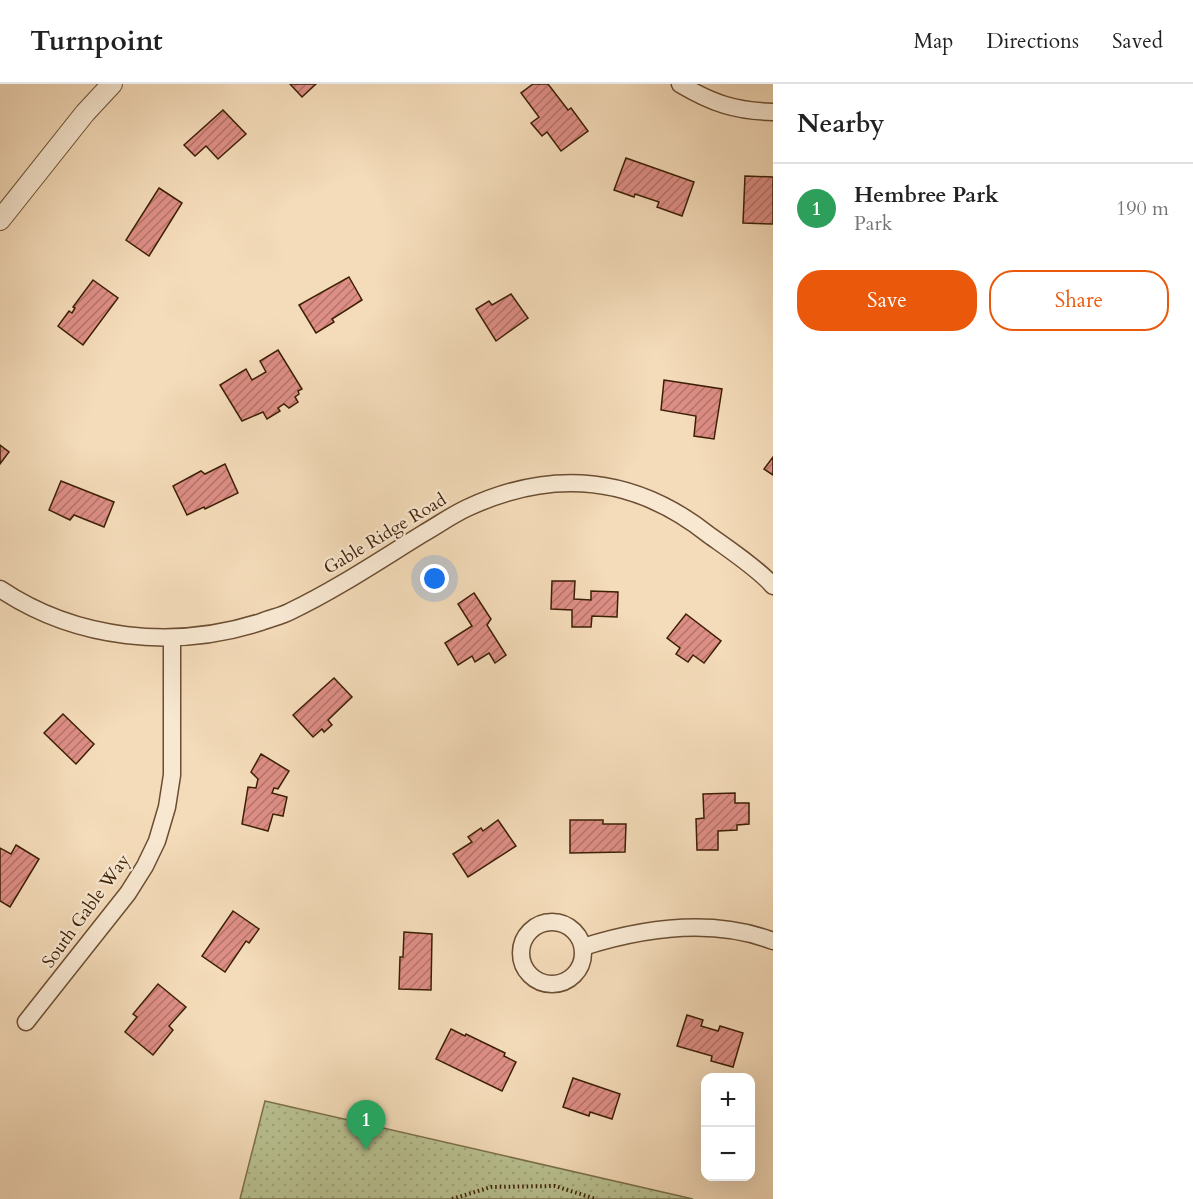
<!DOCTYPE html>
<html lang="en">
<head>
<meta charset="utf-8">
<style>
  body { margin:0; font-family:Cardo,serif; background:#f2f2f2; color:#222 }
  .controls { position:absolute; right:18px; bottom:18px; display:grid; overflow:hidden; border-radius:12px; box-shadow:0 6px 24px #0002 }
  .controls button { width:54px; height:54px; display:grid; place-items:center; padding:0; border:0; border-bottom:2px solid #e0e0e0; background:#fff; color:#222; font:30px sans-serif }
  .you { position:absolute; left:435px; top:495px; width:21px; height:21px; margin:-15px; border:4px solid #fff; border-radius:50%; background:#1a73e8; box-shadow:0 0 0 9px #1a73e833 }
  .badge { display:grid; place-items:center; width:39px; height:39px; border-radius:50%; background:#ea580c; color:#fff; font-size:20px; font-weight:700 }
  .pin { position:absolute; translate:-50% -50px; filter:drop-shadow(0 2px 3px #0008) }
  .pin::after { content:''; position:absolute; top:32px; width:21px; height:18px; background:inherit; clip-path:polygon(0 0,100% 0,50% 100%) }
  .list { margin:0; padding:0; list-style:none }
  h2 { display:flex; justify-content:space-between; align-items:center; height:78px; margin:0; padding:0 24px; font-size:26px }
  h2 small { font-size:20px; font-weight:400; color:#767676 }
  .list li { display:grid; grid-template-columns:39px 1fr auto; gap:18px; align-items:center; box-sizing:border-box; height:90px; padding:0 24px; border-top:2px solid #e0e0e0 }
  .list b { display:block; font-size:22px; white-space:nowrap }
  .list p { margin:0; font-size:20px; white-space:nowrap; color:#767676 }
  .list em { font-size:20px; font-style:normal; color:#767676 }
  .actions { display:flex; gap:12px; padding:18px 24px }
  .actions a { flex:1; padding:14px 0; border:2px solid #ea580c; border-radius:24px; text-align:center; font-size:21px; color:#ea580c }
  .actions .main { background:#ea580c; color:#fff }
  .map { position:relative; flex:none; width:773px; height:1115px; overflow:hidden }
  header { display:flex; align-items:center; gap:36px; box-sizing:border-box; height:84px; padding:0 30px; background:#fff; border-bottom:2px solid #e0e0e0 }
  header strong { font-size:28px }
  nav { display:flex; gap:33px; margin-inline-start:auto; font-size:21px }
  main { display:flex }
  aside { flex:1; background:#fff }
  .map>svg:first-child { display:block }
</style>
</head>
<body>
<header>
<strong>Turnpoint</strong>
<nav><a>Map</a><a>Directions</a><a>Saved</a></nav>
</header>
<main>
<div class="map">
<svg width="773" height="1115" viewBox="0 0 773 1115">
  <defs>
    <pattern id="park-dots" width="8" height="8" patternUnits="userSpaceOnUse" patternTransform="scale(1.5)"><rect width="8" height="8" fill="#b9c191"/><path d="M2 2h.1M6 6h.1" fill="none" stroke="#a0a57c" stroke-width="1.8" stroke-linecap="round"/></pattern>
    <pattern id="building-hatch" width="6" height="6" patternUnits="userSpaceOnUse" patternTransform="scale(1.5)"><rect width="6" height="6" fill="#dd8e85"/><path d="M-1 1l2-2M0 6l6-6M5 7l2-2" fill="none" stroke="#b4736b"/></pattern>
  </defs>
  <rect width="100%" height="100%" fill="#f4dbb9"/>
  <filter id="stains"><feTurbulence type="fractalNoise" baseFrequency=".00333" numOctaves="4"/><feColorMatrix values="0 0 0 0 .2 0 0 0 0 .09 0 0 0 0 .02 0 0 0 .5 -.17"/></filter>
  <radialGradient id="worn" r=".72"><stop offset=".6" stop-color="#630" stop-opacity="0"/><stop offset="1" stop-color="#630" stop-opacity=".3"/></radialGradient>
  <path fill="url(#park-dots)" stroke="#7b704b" stroke-width="1.5" d="M265,1017l428,98h-453z"/>
  <g fill="url(#building-hatch)" stroke="#3d1f05" stroke-width="1.5">
    <path d="M290,0h26l-14,13z"/>
    <path d="M533,0h15l20,26 3,-2 17,23 -27,20 -14,-19 -5,4 -11,-13 8,-6 -18,-24z"/>
    <path d="M223,26l23,24 -28,25 -12,-13 -11,10 -11,-11z"/>
    <path d="M626,74l68,24 -12,34 -25,-9 2,-5 -24,-8 -1,3 -20,-7z"/>
    <path d="M745,92l28,1v47l-30,-1z"/>
    <path d="M159,104l23,15 -33,53 -23,-16z"/>
    <path d="M349,193l13,23 -30,19 2,3 -18,11 -17,-28z"/>
    <path d="M93,196l25,18 -35,47 -25,-19 11,-15 3,2 3,-5 -2,-1z"/>
    <path d="M511,210l17,24 -32,23 -20,-32 13,-8 3,4z"/>
    <path d="M278,266l24,39 -4,2 1,3 -4,3 3,5 -9,6 -5,-4 -6,4 2,3 -13,8 -4,-7 -21,9 -22,-36 26,-16 6,11 14,-8 -6,-11z"/>
    <path d="M664,296l58,9 -8,50 -20,-3 2,-20 -35,-6z"/>
    <path d="M0,361l9,7 -9,12z"/>
    <path d="M773,373v18l-9,-6z"/>
    <path d="M225,380l13,29 -33,16 -1,-2 -17,8 -14,-29 28,-15 4,3z"/>
    <path d="M61,397l53,21 -10,25 -30,-12 -4,5 -21,-10z"/>
    <path d="M552,497h23l-1,18 17,1v-9l27,1 -1,25 -25,-1 -1,11h-19v-17l-21,-1z"/>
    <path d="M474,509l17,26 -4,6 19,30 -11,8 -6,-10 -14,9 -3,-6 -14,9 -13,-22 27,-17 -14,-22z"/>
    <path d="M686,530l35,27 -17,22 -11,-8 -5,7 -12,-8 4,-6 -13,-10z"/>
    <path d="M334,594l18,19 -24,23 4,5 -8,7 -2,-3 -9,8 -20,-22z"/>
    <path d="M63,630l31,30 -18,20 -32,-31z"/>
    <path d="M261,670l28,17 -11,18 -4,-1 -2,5 15,4 -4,19 -10,-2 -5,17 -26,-7 6,-37 8,1 2,-9 -7,-7z"/>
    <path d="M735,709v10h14v21l-12,1v5l-19,1v19h-21l-1,-31 8,-1 -1,-24z"/>
    <path d="M498,736l18,26 -48,31 -15,-23 19,-12 -4,-5 13,-9 2,3z"/>
    <path d="M570,736h33v4h23l-1,28 -55,1z"/>
    <path d="M16,761l23,14 -29,48 -10,-6v-53l11,6z"/>
    <path d="M233,827l26,18 -10,14 -3,-2 -21,31 -23,-16z"/>
    <path d="M404,848l28,2 -1,56 -32,-1 1,-32h3z"/>
    <path d="M158,900l28,23 -17,19 4,4 -20,25 -28,-23 12,-15 -4,-3z"/>
    <path d="M687,931l16,5 -2,6 17,5 2,-5 23,7 -10,34 -22,-6 1,-5 -35,-10z"/>
    <path d="M451,945l14,7 1,-2 39,19 -1,3 12,6 -14,29 -66,-32z"/>
    <path d="M573,994l47,16 -8,25 -22,-7 -1,4 -26,-9z"/>
  </g>
  <g fill="none" stroke-linecap="round" stroke-linejoin="round">
    <g stroke="#6b4e32" stroke-width="19">
      <g id="minor">
        <path d="M680,0c32,19 55,27 93,28"/>
        <path d="M0,505c76,51 174,61 261,33 10,-4 21,-6 30,-11 46,-22 89,-51 133,-78 14,-8 28,-18 43,-25 86,-40 168,-32 242,27 18,13 51,35 64,51"/>
        <circle cx="552" cy="869" r="31"/>
        <path d="M583,863c60,-19 130,-29 190,-6"/>
        <path d="M26,938l102,-129 17,-27 12,-25 10,-34 5,-32v-137"/>
      </g>
    </g>
    <g stroke="#6b4e32" stroke-width="22">
      <path id="tertiary" d="M0,136l85,-107 27,-29"/>
    </g>
    <path stroke="#3d1f05" stroke-width="4" stroke-dasharray="1.5 3" stroke-linecap="butt" d="M452,1115l39,-12 64,-1 41,13"/>
    <use href="#minor" stroke="#f8e8d2" stroke-width="16"/>
    <use href="#tertiary" stroke="#f8e8d2" stroke-width="20"/>
  </g>
  <g text-anchor="middle" dominant-baseline="central" stroke-width="4.5" stroke-linejoin="round" paint-order="stroke">
    <g font-size="18" fill="#3d1f05" stroke="#f8e8d2">
      <text transform="translate(385 450) rotate(-31)">Gable Ridge Road</text>
      <text transform="translate(86 827) rotate(-54)">South Gable Way</text>
    </g>
  </g>
  <rect width="100%" height="100%" filter="url(#stains)"/>
  <rect width="100%" height="100%" fill="url(#worn)"/>
</svg>
<div class="controls">
<button>+</button>
<button>−</button>
</div>
<div class="you"></div>
<div class="pin badge" style="left:366px;top:1066px;background:#2e9e5b">1</div>
</div>
<aside>
<h2>Nearby<small></small></h2>
<ul class="list">
<li><span class="badge" style="background:#2e9e5b">1</span><div><b>Hembree Park</b><p>Park</p></div><em>190 m</em></li>
</ul>
<div class="actions"><a class="main">Save</a><a>Share</a></div>
</aside>
</main>
</body>
</html>
